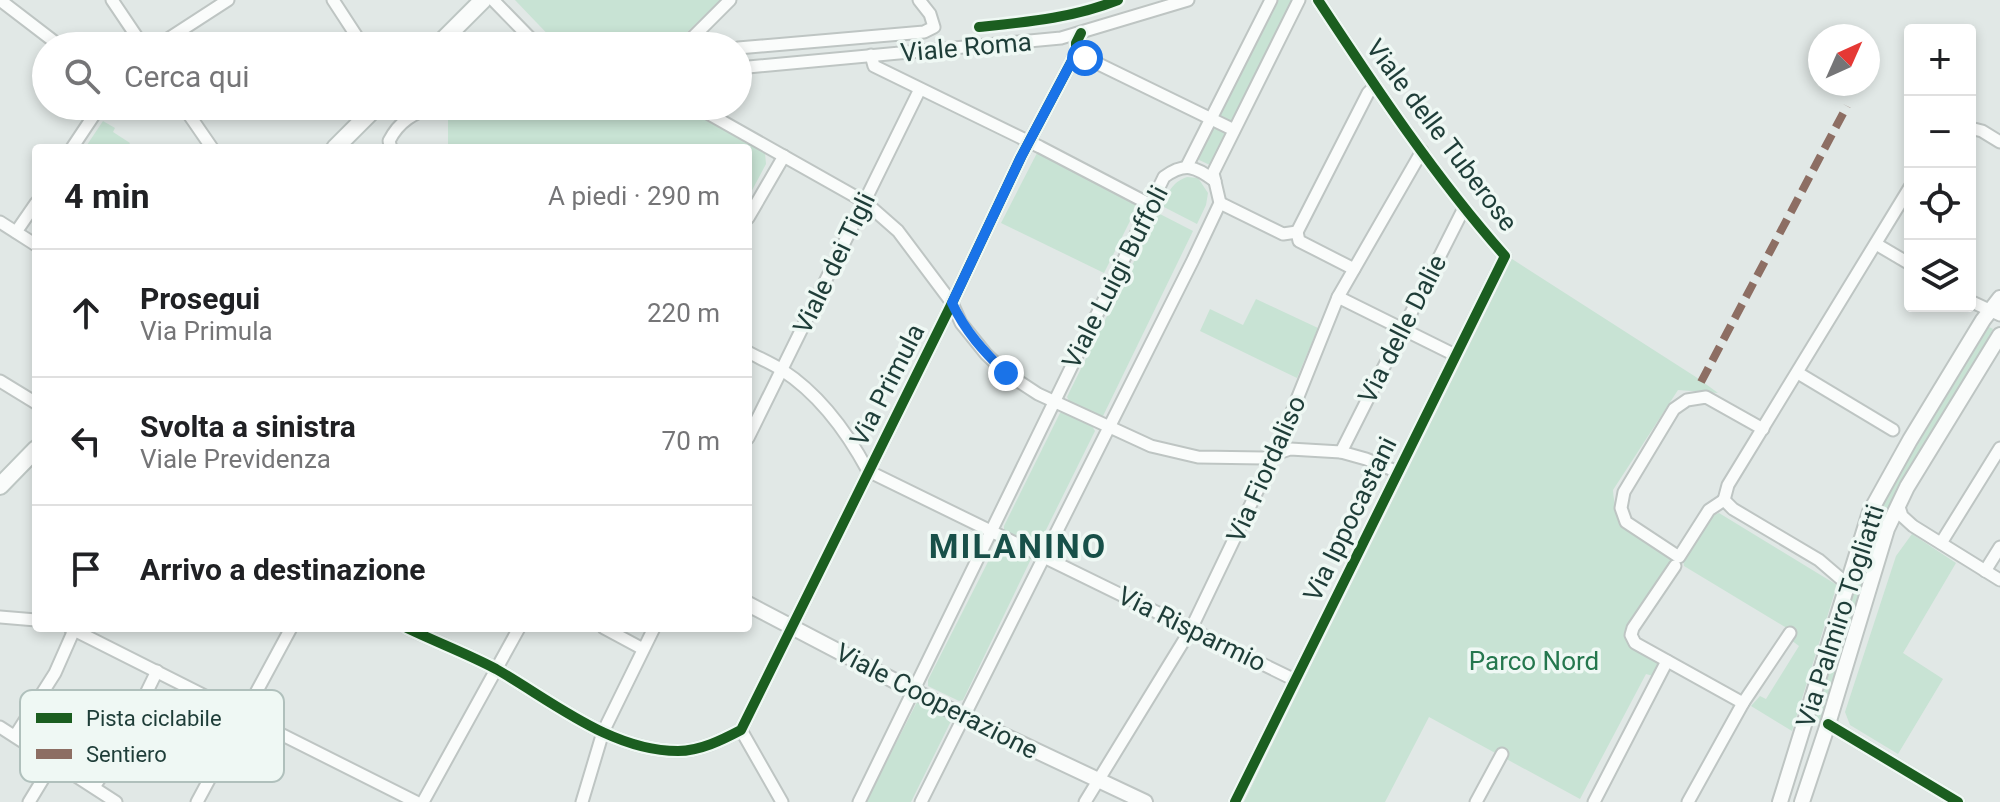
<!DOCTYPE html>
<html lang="it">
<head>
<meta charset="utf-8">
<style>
  body { margin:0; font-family:Roboto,sans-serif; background:#f2f2f2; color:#202124 }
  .controls { position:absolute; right:24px; top:24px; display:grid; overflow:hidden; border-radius:8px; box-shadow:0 4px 12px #0003 }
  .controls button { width:72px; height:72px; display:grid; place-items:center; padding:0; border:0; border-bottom:2px solid #e0e0e0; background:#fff; color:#202124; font:40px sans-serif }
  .compass { position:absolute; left:1808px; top:24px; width:72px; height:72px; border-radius:50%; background:#fff; box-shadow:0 4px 12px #0003; rotate:45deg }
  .stop { position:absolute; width:24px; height:24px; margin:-18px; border:6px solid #1a73e8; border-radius:50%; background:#fff }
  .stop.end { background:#1a73e8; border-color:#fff; box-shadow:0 2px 8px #0008 }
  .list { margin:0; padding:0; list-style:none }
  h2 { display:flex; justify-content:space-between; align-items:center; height:104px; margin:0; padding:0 32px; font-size:34px }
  h2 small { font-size:26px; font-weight:400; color:#757577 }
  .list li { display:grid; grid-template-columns:52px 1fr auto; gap:24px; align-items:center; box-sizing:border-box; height:128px; padding:0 32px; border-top:2px solid #e0e0e0 }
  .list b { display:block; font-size:30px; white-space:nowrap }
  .list p { margin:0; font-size:26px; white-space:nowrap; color:#757577 }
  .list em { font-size:26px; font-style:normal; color:#757577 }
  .icon { flex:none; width:44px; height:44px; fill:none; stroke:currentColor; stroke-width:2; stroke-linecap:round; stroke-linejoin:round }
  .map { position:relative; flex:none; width:2000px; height:802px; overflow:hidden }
  .search { position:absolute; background:#fff; box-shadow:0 4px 12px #0003; left:32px; top:32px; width:720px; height:88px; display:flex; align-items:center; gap:20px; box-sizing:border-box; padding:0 28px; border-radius:44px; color:#757577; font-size:30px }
  .panel { position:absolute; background:#fff; box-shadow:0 4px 12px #0003; left:32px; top:144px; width:720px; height:488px; border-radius:8px }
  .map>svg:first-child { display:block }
</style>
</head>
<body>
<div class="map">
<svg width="2000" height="802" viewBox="0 0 2000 802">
  <rect width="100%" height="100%" fill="#e1e8e6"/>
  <g fill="#c8e3d4">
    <path d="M515,0h205l-45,44 -15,2h-101z"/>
    <path d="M1275,0h19l-61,124 -15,-7z"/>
    <path d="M452,106h233l80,47 1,11 -18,34v-50h-300v-41z"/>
    <path d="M103,121l12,7 -2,4 17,11 -3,5h-42z"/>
    <path d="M1214,126l14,7 -16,33 -15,-7z"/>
    <path d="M1037,153l101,52 -34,68 -103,-50z"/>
    <path d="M1187,177l11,1 10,15 -2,12 -9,19 -35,-18c6,-13 10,-24 25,-29z"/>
    <path d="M1158,213l35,18 -90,185 -5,2 -28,-15 -3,-6z"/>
    <path d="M1509,257l190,122 19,14 -40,-3 -65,100c2,41 28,49 60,69l-45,66 3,21 28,18 -6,12 -7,-2 -66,125 -151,-82 -44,85h-141z"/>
    <path d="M1256,299l62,29 -21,50 -97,-47 10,-22 33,16z"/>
    <path d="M1989,327l4,2 -34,62 -66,110 -71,219h-3l-4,-6 65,-208z"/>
    <path d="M1064,411l28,15 3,5 -56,113 -4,3 -31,-15v-6l56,-113z"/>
    <path d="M1719,513l118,72 -45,146 -41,-25 9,-10 6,3 33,-53 -8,-6 4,-7 -111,-67 -1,-7 25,-41z"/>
    <path d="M1912,534l44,29 -53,90 40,26 -45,75 -48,-29 -5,-13 51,-156z"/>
    <path d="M999,540l31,15 1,4 -68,141 -4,1 -31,-15v-6z"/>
    <path d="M917,702l32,15 2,4 -40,81h-45z"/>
  </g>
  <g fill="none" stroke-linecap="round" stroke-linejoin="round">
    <g stroke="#bec5c3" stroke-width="15">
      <g id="minor">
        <path d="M0,0l60,46"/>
        <path d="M112,0l31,46"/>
        <path d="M333,0l30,46"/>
        <path d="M493,0l45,46"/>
        <path d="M157,46l71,-46"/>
        <path d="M684,46l46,-46"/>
        <path d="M738,48l186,-16 10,-5 -4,-13 -11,-14"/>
        <path d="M1076,53l158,77"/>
        <path d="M871,55l3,11 166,81 111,58"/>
        <path d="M738,68l323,-30 127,-38"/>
        <path d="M183,106l29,42"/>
        <path d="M695,106l170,96 33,29 54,72 9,20 25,31 20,19 32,21 113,52 47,11 66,1 26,-9 51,3 25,7 32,13"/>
        <path d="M1970,128l12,3 18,11"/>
        <path d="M72,148l28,-42"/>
        <path d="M391,148l-2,-7c10,-20 25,-28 46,-35"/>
        <path d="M1187,166l84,-166"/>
        <path d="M1220,203l63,31 14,-2"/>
        <path d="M748,218l36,-62"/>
        <path d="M0,222l36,23"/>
        <path d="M16,232l20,-29"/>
        <path d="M1297,232l71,-139 7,-7"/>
        <path d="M1297,232l2,9 55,28"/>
        <path d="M1876,244l34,20"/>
        <path d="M1338,297l117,58"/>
        <path d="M1970,301l30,14"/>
        <path d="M748,352c11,6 23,11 34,18 37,24 65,62 86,101l427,209"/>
        <path d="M1798,373l95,57"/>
        <path d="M0,381l36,22"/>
        <path d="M748,438l172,-349"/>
        <path d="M1341,452l123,-244"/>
        <path d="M1724,500l4,-15 182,-298"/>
        <path d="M1724,500l-15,10 -30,47 -53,-35 -5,-14 3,-16 50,-83 13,-9 19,-3 57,32"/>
        <path d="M1724,500l9,9 86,51 28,24"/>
        <path d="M1898,504l4,12 11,10 87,54"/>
        <path d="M1941,543l59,-95"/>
        <path d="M1675,566l-42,62 -2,7 4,8 108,60"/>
        <path d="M1985,571l15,-24"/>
        <path d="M0,617l36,3"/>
        <path d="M70,628l346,174"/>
        <path d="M407,628c29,14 61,26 89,41 56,32 115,82 182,82 22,0 44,-11 63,-21l211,-427 69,-146 55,-104v-10l5,-10"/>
        <path d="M604,628l39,21"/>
        <path d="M1828,724l130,78"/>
        <path d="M0,727l116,75"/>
        <path d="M741,730l41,72"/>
        <path d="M15,736l40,-63 19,-43"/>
        <path d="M94,787l24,-36 39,-80"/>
        <path d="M29,802l25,-41"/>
        <path d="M197,802l94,-174"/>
        <path d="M423,802l96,-174"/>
        <path d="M582,802l21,-70 51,-104"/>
        <path d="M859,802l305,-625c21,-15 31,-11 51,4"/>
        <path d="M921,802l272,-542 27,-57 -7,-30 86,-173"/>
        <path d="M1085,802l106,-173 84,-175 63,-157 84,-146"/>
        <path d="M1235,802l270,-546c-70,-79 -129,-168 -187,-256"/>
        <path d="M1476,802l26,-48"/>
        <path d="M1594,802l73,-141"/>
        <path d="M1688,802l55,-99 47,-70"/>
      </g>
    </g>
    <g stroke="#bec5c3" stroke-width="18">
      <g id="tertiary">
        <path d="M748,604l210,110 187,88"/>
        <path d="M1780,802l90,-290 40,-72 73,-120 17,-22"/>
        <path d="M1802,802l26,-78 59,-195 20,-42 93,-152"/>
      </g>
    </g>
    <g stroke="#bdc6c3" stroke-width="20">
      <g id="secondary">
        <path d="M437,46l46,-46"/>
        <path d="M335,148l42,-42"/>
        <path d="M0,486l36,-37"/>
      </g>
    </g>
    <use href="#minor" stroke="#fafcfb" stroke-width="11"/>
    <use href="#tertiary" stroke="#fafcfb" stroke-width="14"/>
    <use href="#secondary" stroke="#fafcfb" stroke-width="16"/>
    <path stroke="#8d6e63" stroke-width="8" stroke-dasharray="16 8" stroke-linecap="butt" d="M1701,382l146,-276"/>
    <g stroke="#eff8f4" stroke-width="15">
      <g id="cycleway">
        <path d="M979,27c48,-5 94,-9 139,-27"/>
        <path d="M407,628c29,14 61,26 89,41 56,32 115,82 182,82 22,0 44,-11 63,-21l211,-427 69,-146 55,-104v-10l5,-10"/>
        <path d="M1828,724l130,78"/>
        <path d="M1235,802l270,-546c-70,-79 -129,-168 -187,-256"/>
      </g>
    </g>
    <use href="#cycleway" stroke="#1b5e20" stroke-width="10"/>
  </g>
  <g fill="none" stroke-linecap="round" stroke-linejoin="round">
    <path stroke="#1a73e8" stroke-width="10" d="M1006,373c-22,-21 -41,-42 -54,-70l69,-146 55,-104 9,5"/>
  </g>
  <g text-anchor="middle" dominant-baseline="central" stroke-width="7" stroke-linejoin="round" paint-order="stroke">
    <g font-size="26" fill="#1e3d38" stroke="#eff8f4">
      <text transform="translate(966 47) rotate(-5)">Viale Roma</text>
      <text transform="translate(1442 135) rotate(53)">Viale delle Tuberose</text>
      <text transform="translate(834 263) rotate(-64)">Viale dei Tigli</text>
      <text transform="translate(1115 277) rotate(-63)">Viale Luigi Buffoli</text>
      <text transform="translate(1402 329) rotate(-63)">Via delle Dalie</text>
      <text transform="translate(887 385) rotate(-63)">Via Primula</text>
      <text transform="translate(1266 469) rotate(-66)">Via Fiordaliso</text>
      <text transform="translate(1350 519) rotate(-64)">Via Ippocastani</text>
      <text transform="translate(1840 616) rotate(-72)">Via Palmiro Togliatti</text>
      <text transform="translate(1192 629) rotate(26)">Via Risparmio</text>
      <text transform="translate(937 701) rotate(27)">Viale Cooperazione</text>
    </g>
    <g font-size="26" fill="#25774e" stroke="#eff8f4">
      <text x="1534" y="661">Parco Nord</text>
    </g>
    <g font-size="34" font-weight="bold" letter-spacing="2" fill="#185049" stroke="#eff8f4">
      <text x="1018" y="546">MILANINO</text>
    </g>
  </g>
  <rect x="20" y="690" width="264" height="92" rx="12" fill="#eff8f4" stroke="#b0c0bc" stroke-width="2"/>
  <rect x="36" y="713" width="36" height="10" fill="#1b5e20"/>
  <rect x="36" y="749" width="36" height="10" fill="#8d6e63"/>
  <g font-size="22" fill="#1e3d38">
    <text x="86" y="726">Pista ciclabile</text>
    <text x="86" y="762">Sentiero</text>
  </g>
</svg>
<div class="controls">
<button>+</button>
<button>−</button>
<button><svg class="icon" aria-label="locate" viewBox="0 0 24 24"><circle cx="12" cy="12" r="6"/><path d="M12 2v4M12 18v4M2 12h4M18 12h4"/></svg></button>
<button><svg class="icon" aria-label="layers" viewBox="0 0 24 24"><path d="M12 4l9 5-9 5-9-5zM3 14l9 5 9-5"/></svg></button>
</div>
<svg class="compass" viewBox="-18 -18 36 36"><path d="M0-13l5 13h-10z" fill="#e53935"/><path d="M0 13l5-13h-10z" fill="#757577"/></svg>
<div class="stop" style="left:1085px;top:58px"></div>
<div class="stop end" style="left:1006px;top:373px"></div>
<div class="search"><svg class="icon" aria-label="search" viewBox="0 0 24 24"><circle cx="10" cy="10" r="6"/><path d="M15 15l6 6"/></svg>Cerca qui</div>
<section class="panel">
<h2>4 min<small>A piedi · 290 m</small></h2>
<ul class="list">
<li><svg class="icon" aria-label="ahead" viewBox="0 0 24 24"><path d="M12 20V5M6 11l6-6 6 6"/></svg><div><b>Prosegui</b><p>Via Primula</p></div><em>220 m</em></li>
<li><svg class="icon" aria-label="left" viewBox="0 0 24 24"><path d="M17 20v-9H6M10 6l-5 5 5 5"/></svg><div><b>Svolta a sinistra</b><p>Viale Previdenza</p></div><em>70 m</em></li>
<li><svg class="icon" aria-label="arrive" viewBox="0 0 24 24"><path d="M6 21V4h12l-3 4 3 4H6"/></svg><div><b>Arrivo a destinazione</b></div></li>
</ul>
</section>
</div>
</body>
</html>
